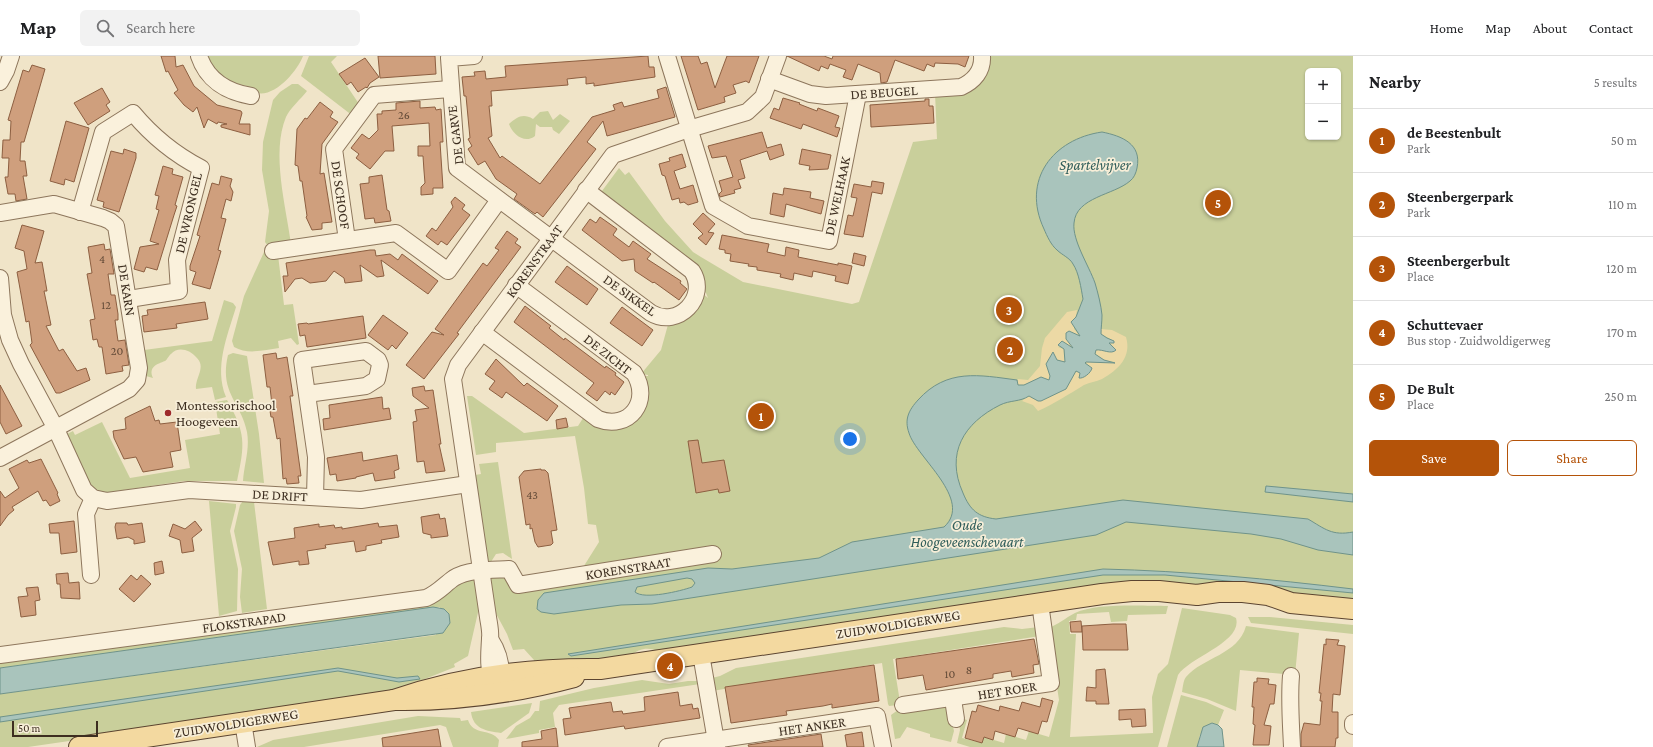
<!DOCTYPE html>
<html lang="en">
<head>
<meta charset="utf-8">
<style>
  body { margin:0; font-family:"Crimson Pro",serif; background:#f2f2f2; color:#202124 }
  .controls { position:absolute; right:12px; top:12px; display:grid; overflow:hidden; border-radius:6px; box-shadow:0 1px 3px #0004 }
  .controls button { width:36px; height:36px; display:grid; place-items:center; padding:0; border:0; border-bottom:1px solid #e0e0e0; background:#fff; color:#202124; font:20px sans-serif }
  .scale { position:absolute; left:12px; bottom:10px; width:86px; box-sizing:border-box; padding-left:4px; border:2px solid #3d2e20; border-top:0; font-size:11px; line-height:14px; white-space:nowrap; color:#3d2e20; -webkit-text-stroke:3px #f7eed8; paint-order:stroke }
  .you { position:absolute; left:850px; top:383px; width:14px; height:14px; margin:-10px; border:3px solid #fff; border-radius:50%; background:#1a73e8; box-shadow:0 0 0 6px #1a73e833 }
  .badge { display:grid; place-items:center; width:26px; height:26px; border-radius:50%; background:#b45309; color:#fff; font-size:13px; font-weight:700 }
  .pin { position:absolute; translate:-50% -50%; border:2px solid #fff; box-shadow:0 1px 4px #0006 }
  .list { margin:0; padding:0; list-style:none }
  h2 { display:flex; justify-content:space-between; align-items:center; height:52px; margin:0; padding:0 16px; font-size:17px }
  h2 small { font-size:13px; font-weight:400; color:#757577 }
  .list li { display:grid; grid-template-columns:26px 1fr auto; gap:12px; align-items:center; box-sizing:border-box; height:64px; padding:0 16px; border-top:1px solid #e0e0e0 }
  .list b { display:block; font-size:15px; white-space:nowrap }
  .list p { margin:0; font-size:13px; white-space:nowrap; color:#757577 }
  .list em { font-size:13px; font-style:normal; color:#757577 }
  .actions { display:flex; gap:8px; padding:12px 16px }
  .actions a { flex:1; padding:9px 0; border:1px solid #b45309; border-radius:6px; text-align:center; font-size:14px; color:#b45309 }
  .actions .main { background:#b45309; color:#fff }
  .icon { flex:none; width:22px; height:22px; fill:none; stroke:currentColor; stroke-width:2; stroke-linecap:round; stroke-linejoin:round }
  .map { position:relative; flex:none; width:1353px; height:691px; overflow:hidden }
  header { display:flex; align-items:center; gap:24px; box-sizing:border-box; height:56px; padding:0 20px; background:#fff; border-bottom:1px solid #e0e0e0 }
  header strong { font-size:19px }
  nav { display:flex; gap:22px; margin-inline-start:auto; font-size:14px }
  .search { width:280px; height:36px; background:#f2f2f2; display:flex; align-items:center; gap:10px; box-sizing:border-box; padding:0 14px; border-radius:6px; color:#757577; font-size:15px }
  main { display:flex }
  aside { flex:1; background:#fff }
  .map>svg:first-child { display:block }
</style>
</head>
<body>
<header>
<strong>Map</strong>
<div class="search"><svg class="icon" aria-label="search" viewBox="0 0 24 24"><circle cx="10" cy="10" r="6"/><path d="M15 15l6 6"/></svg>Search here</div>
<nav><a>Home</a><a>Map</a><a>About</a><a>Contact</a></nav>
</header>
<main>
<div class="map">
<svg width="1353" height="691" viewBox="0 0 1353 691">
  <rect width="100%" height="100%" fill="#f0e4c8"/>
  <g fill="#c9cf9b" fill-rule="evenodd">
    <path d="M202,0h101c-6,17 -38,53 -56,30 -20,-3 -31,-15 -45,-30z"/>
    <path d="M309,0h28l-6,6 28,42 -6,12 -52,-40z"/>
    <path d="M987,0h366v548l-123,-18 -568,67c-12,-6 -21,-6 -32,3l-95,12 -1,-8 -10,-11 -11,1 -6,-16 -14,-26 -5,-29 10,-6 13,6 71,-10 17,-27 -3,-17 -8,-1 -4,-36 -9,-52 -79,7v9l-20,3 -9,-59h5l52,37 54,-7 7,-11 40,8 18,-47h5v-1l-7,-1 20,-24 8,-29 32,-29 7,6 -2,-5 -107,-98 20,-27 6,7 4,-3 36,49 28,31 8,5 42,25 109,22 7,-2 54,-160 24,-3 -2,-46 25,-2zM1308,15h30v66h-30z"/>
    <path d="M292,28h6l9,7c-6,8 -17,17 -21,26 -15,36 0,89 5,127l-23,2 -3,-4 4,-31 -7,-41 1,-28 10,-42 7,-8z"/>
    <path d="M548,55l5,9 7,-6 10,7 -11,13 -6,-4 -1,-3h-12l-4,-3 -1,12c-10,8 -22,-1 -26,-12 8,-7 14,-11 24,-5l7,-7z"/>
    <path d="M264,196l14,3 6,50 9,-1 6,40 -2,1 -6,-7 -13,3 1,7c-15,2 -31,7 -45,-1l-2,-6 12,-45z"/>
    <path d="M224,244l9,3 3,4c-9,30 -22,60 -10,90l-11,3 -3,-13 -16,2c-1,-12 11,-22 0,-32 -6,-7 -18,-11 -25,-3 -2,1 -4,6 -6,7 -8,3 -17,6 -12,17l-7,-2 -2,-26 68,-9z"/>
    <path d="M233,297l14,3 12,78 5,49 -21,-2c1,-16 7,-32 4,-49 -6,-30 -28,-39 -19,-77z"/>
    <path d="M227,344c19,33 18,44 10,81h-53l-80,12 -7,-2 -6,-5 -23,-47 -1,-5 6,-3 2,4 27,-13 28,56 60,-10 -5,-28 35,-6 -5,-32z"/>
    <path d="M498,406l14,97 -9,-6 -7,1 -7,11 -14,-90 6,-1 -2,-10z"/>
    <path d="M209,445l27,3v3l-6,24 8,38 -1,42 -18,5z"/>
    <path d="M243,445l11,1 13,107 -25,4 -2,-16 2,-28 -8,-38 6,-26z"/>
    <path d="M467,520l9,4 3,28 -11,48 -14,8 1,3 -35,14 -16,11 -376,55h-28v-53l436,-59 4,-28 -440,61v-10l429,-58z"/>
    <path d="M1168,550l-2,8 -38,1 -1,6 -16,1 -2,-10 -32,2 -1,6 -7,1 1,13h6l-6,103 83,-4 -1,-36 6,-23 10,-10 14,-56 48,7 6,3c7,24 -46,39 -58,57l-20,72h-188l-13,-4 3,-13 -2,-10 3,-2 6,2 -5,18 20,5 2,-6 20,6 2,-9 20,6 3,-9 20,6 10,-37 -11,-72c10,-3 17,-10 27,-15 21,-10 68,-7 93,-7z"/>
    <path d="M1248,561h22l83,8v9l-102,-11z"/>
    <path d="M1246,570l53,7 -4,42 -55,-5 -4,41 -29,-12 -25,-7c1,-5 1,-11 4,-15 17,-20 52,-22 60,-51z"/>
    <path d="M1004,571l18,2 17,-2 1,9 -147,23 7,43 -2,3 -9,1 -1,-2 -6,-41 -170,28v-13l8,-2 16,-8z"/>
    <path d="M642,624l27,4 19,-3h11l1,3 -141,21 -6,8 2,14 -16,3v3l-33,6 10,-13 14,-8 5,-7h4l1,-10 54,-13z"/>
    <path d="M1181,639l25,7 18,8 -6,15 -6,-2 -12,12 -3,12h-30z"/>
    <path d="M532,647l-3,10 -28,20c-15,-2 -28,-4 -30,-21z"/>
    <path d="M948,649l6,26 -3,11 -21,-5v-3l-23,-7 -7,11 -5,1 -4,-24 7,-5z"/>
    <path d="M418,660l42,2 1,3 7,-1c5,16 23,8 31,20l-1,7h-45l-7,-20 -6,-2 -136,22h-47l16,-7z"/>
  </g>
  <g fill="#ecd9a5">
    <path d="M1077,254l-3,19 6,7 -12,5 5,5 -1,3 -6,-6 -8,4 6,2 1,13 -8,-2 -1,-2 -9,8 3,10 -1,4 -8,-3 -17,8h-6v-6l10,1 12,-14 2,-18 3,-10 22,-26z"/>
    <path d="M1101,273l11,1 14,7c6,20 -8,33 -24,42 -6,3 -12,3 -18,6 -15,9 -30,19 -46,26l-5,-6 -11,-4 7,-6 9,6 28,-12 10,-18 4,2 -1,5h2l9,-5 -4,-11h29l-11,-2 -9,-6 1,-4c7,-1 13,4 20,0l-7,-8 5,1v-2l-13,-7z"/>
  </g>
  <g fill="#a9c4bc" stroke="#6f938a" fill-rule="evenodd">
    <path d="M1102,76c20,4 40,12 35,36 -1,5 -3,10 -7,13 -16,14 -54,16 -56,42 -2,17 15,43 21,60 3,10 6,22 7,32 0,7 -1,13 -1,19l6,4 7,3v2h-5l7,7c-5,5 -13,-1 -20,0l-1,4 9,6 11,3 -29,-1 -1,1 7,5c-1,5 -9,11 -13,10l1,-5 -4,-2 -10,18 -25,12h-3l-9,-5c-9,6 -19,4 -29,9 -36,18 -55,48 -37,88 7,17 15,24 33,26l127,-19 185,19c17,10 24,17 45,13v23l-35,-5 -37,-11 -30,-5 -125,-12 -30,13 -444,69 -31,1 -67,9 -13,-2 -4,-3 1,-9 6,-7 164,-25 24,1 87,-11 33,-16 92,-15c30,-27 -28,-70 -35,-94 -5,-14 0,-23 9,-33 29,-32 61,-25 99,-20l1,5h6l17,-8 8,3 1,-4 -4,-12 7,-12 4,8 8,2 -1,-13 -6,-4 4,-4 11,7 -7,-9v-6l3,-2 11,5 -9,-14 5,-5 7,-18c-2,-11 -4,-26 -10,-35 -3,-6 -11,-9 -16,-14 -6,-5 -10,-14 -13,-21 -23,-49 9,-90 58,-97zM687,522l5,1 3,4 -3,4c-11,4 -48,13 -57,5l2,-5z"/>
    <path d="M1266,430l87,8v8l-88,-10z"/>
    <path d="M1103,513c84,2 167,10 250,20v4l-188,-18h-62l-532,81 -3,-2z"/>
    <path d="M433,551l11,2 5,5 1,9 -7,10 -443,61v-26z"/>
    <path d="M338,612l59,10 21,-2 2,3 -21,3 -61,-11 -338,51v-5z"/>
    <path d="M1212,667l6,2 4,4 2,18h-27l6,-20z"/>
  </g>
  <g fill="#cf9f7d" stroke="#8d5f41">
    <path d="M161,0h14l1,11 7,-2 11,21 23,19 24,6 1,2 -3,11h11v11l-29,-8v-2l6,-1 -9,-2 -1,2 -9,-5 -4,9 -7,-21 -4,5 -9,-7 -10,-12 4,-3 -10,-19 -2,1z"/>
    <path d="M378,0h57l1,18 -56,4z"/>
    <path d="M648,0l1,11h5l1,10 -61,9v-3l-8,1v-7l-10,1 -9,1 1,6 -77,6 1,15h-3l3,30 -4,2 12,20 2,-2 38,28 52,-67 23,-7 -2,-5 9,-3 2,5 35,-9 -2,-8 9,-3 9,30 -68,19 -4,-15 -16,21 9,7 -53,68 -6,-5 -2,2 -21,-15 3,-5 -21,-15 -11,-18 -7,4 -10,-16 4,-3 -4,-7 2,-1 -4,-42h-2l-2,-19 13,-1 -1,-4 11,-1 1,8 20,-2 -1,-11z"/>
    <path d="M681,0h17l3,8 6,-2 8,26 12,-32h32l-10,27 -3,-2 -13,4 3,8 -12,4 1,5 -27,8z"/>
    <path d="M787,0h37l8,3 1,-3h136l-4,11 -7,-3 -23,-1 -1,4 -7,-3 -3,7 -29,-11 -8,22 -6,1 -1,-10 -22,-9 -6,16 -9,-3 3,-7 -16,-6 -2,5 -7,-3 -2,5z"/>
    <path d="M365,2l14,19 -9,6 -3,5 -1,-1 -8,5 -7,-10 -4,3 -8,-11z"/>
    <path d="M32,9l13,4 -21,73h-3l-1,19h5l2,15h-4l4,23 -11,2 -1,-7h-7l-3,-17h3l1,-19h-7l1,-18h7l1,-19 -3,-1 15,-50 6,2z"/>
    <path d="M102,32l8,14 -4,3 4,6 -22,14 -14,-22z"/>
    <path d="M783,42l17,5 -1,1 18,7 1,-3 21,8 -4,11 5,1 -3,9 -34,-13 -2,5 -31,-11 4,-10 5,2z"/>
    <path d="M925,43h4v7h4l1,17 -63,4 -1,-22 55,-4z"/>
    <path d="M420,45v7l15,-1 1,3 5,-1 2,33h-3l3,46h-10v6l-12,1v-8l4,-4 -1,-12 -1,-15h-5v-10h12l-1,-23 -37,3 2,25h-9l-15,18 -14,-11 3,-4 -8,-6 11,-14 7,5 9,-9 -1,-16h5v-3l14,-1v-7z"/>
    <path d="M320,46l13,10 -3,5 8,5 -16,22 -2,30 4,-1 8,49 -10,1v6l-10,1 -6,-13 1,-1 -5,-35h-2l-2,-15 -3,-1 2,-36 8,-11 2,1z"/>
    <path d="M66,65l23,7 -15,54 -9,-3 -1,6 -14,-4z"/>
    <path d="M762,76l5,16 14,-4 3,11 -14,5 -3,-9 -27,9 5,18 -7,2 3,8 -7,2 1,3 -15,4 -1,-3 3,-3 -3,-10 14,-4 -7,-21 -14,2 -4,-12z"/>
    <path d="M124,93l12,4v5l-17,54 -16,-5 1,-5 -7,-2 14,-49 12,3z"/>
    <path d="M802,93l29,6 -3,14 -19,1 1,-4 -11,-2z"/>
    <path d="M682,98l4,13 -12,4 6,18 13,-4 5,17 -10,3 -4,-3 -4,1 -1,-5 -7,2 -7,-24 -3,-1 -3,-11 11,-3 -1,-3z"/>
    <path d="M163,110l10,3 -1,5 11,3 -8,28 2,1 -3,9 -17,55 -11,-3 -2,5 -10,-3 6,-22 19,-3 -9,-3 9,-31 -3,-1 3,-13 -4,-1z"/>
    <path d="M382,119l5,35 2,1 2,10 -16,2 -1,-5 -9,1 -5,-35 9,-1v-6z"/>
    <path d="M221,120l11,3 -2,7 3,6 -2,9 -5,-2 -5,19 5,1 -8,31 3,1 -11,38 -18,-5 4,-12 -6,-2v-4l10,-30 -3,-1 15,-52 7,2z"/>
    <path d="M872,125l12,2 -2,11 -10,-2 -9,45 -19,-3 4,-19 5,1 4,-18 -6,-1 3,-13 17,3z"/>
    <path d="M784,132l27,4 -1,6 14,3 -3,13 -35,-10 -2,13 -14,-3 3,-21 10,2z"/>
    <path d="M455,141l10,8 -3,4 8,6 -23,30 -6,-4 -3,4 -12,-9 6,-8 4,3 17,-24 -2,-5z"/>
    <path d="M703,157l12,11 -7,8 6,1 -8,12 -8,-7 5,-4 -10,-10z"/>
    <path d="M600,161l17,12 -4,6 16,12 4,-6 18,13 -4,5 34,22 -1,2 7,6 -8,11 -25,-18 -1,1 -18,-12 -1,-12 -12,2 -40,-31 8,-11 6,4z"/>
    <path d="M22,169l22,6 -9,32 7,-1 5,29h-3l7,34 -5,1 13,25 4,-2 14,22 9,-3 4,12 -30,13h-4l-26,-48 2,-2 -3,-22 -3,1 -9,-50 10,-3 -3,-18 -9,-3z"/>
    <path d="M507,175l11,8 -3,4 6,4 -64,86 2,1 -4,5 -31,40 -18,-14 26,-33 12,3 -9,-6 48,-66 4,3 12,-16 -4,-2z"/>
    <path d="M722,179l47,9 -2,8 18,4 1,-9 13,3 -1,7 40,8v-2l14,3 -4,18 -13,-3 1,-5 -23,-5 -1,6 -18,-4 -1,7 -13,-3 1,-3 -24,-4v-3l-9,-1 1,-2 -19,-3 1,-7 -6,-1v-3l-6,-1z"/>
    <path d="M104,188l1,6 5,-1 4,25h-6l3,21h4l3,19v6h-3l3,21 7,-1 4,25 -7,1 1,5 -17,3 -4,-27h-3l-2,-8 -4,1 -3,-20 5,-1 -8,-45 5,-1 -4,-26z"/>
    <path d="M370,194h5l1,6 14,-2 8,6 4,-6 36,27 -10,13 -47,-34 3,16 -7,1 -17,-12 2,16 -17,2 -1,-5 -10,-7 -8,10 -16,2 -8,-5 -7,1 -10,13 -2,-16h5l-2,-13z"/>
    <path d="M854,197l12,3 -2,10 -12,-3z"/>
    <path d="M567,210l31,23 -11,16 -32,-23z"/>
    <path d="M205,246l3,17 -32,5 1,4 -33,4 -2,-16 6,-1 -1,-5z"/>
    <path d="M525,250l26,20 -2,2 15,12 1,-2 40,30 1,-2 10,7 -1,2 9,7 -9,13 -4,-3 -1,3 -5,-4 -8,10 -11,-8 8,-10 -80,-61z"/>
    <path d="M622,251l31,23 -11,16 -32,-23z"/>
    <path d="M383,259l25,18 -12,16 -4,-4 -4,5 -20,-15z"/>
    <path d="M363,260l3,22 -59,9 -2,-12 -5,1 -2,-12 9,-1 1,1z"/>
    <path d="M276,297l1,6 10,-2 6,39h-3l11,80h-3l1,7 -12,1 -1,-6 -3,1 -3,-41 -3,1 -4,-22h-2l-2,-12h3l-2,-18h-3l-4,-32z"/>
    <path d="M496,303l28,27 3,-3 31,23 -11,15 -41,-29 -4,6 -13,-9 6,-8 -10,-7z"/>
    <path d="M0,329l22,41 -16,8 -6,-12z"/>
    <path d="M424,330l1,5 8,-1 8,54h-2l6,27 -19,2 -2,-12 -7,1 -4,-40 4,-1 -2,-11 14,-2 -16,-12 -1,-8z"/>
    <path d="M382,341l1,12 6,-1 2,11 -67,11 -1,-11 7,-1 -1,-13z"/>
    <path d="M150,350l5,15 4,-1 1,4 17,-2 4,28 -11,2 3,15 -30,5 -7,-15 -12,2 -10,-21 -1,-7 13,-2 -1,-11z"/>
    <path d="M566,362l2,9 -11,2 -1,-9z"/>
    <path d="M698,384l4,23 22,-3 6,31 -11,2 -1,-4 -22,4 -8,-52z"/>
    <path d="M362,396l1,9 34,-6 2,14 -5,2 1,7 -20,3 -2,-8 -17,4v1l-19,3 -1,-7 -6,1 -3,-17z"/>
    <path d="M41,403l17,34 -1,1 3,7 -10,5 -4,-6 -3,1 -5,-10 -26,16 2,3 -6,5 -8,11v-35l5,7 14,-10 -10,-19 18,-9 2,3z"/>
    <path d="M541,413v1h4l3,3 9,57 -6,1 2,12 -2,2 -13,2 -3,-5 -3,-14 -2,1v-5l-4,1 -7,-48 5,-6z"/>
    <path d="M439,458l1,5 5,-1 3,18 -17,2v-3l-8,-2 -2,-16z"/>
    <path d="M74,465l3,31 -16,2 -2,-21h-9l-1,-9z"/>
    <path d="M195,465l7,9 -10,8 2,13 -12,2 -2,-13 -11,-4 4,-12 12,5z"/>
    <path d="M116,467h11l1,2 14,-2 3,19 -11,2v-4l-6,-3 -11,2 -2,-12z"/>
    <path d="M378,467l1,4 18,-2 2,12 -18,3 1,3 -16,3v4l-10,2 -2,-11 -29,4 1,3 -19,3 2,13 -10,1v-4l-26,4 -5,-23 27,-4 -1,-10 25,-4v3l15,-2 1,3 7,-1v2z"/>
    <path d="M162,505l2,12 -9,2 -1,-12z"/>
    <path d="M68,517l1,10 10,-1 1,17 -19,-1 -1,-14h-3l-1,-10z"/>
    <path d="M131,519l6,5 4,-5 10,9 -17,18 -15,-13z"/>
    <path d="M38,531l2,13 -5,1 1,14 -15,2 -3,-20 10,-1 -2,-8z"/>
    <path d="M1081,565l1,11h-11l-1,-10z"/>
    <path d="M1113,568h13l2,26h-45l-1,-24z"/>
    <path d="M1034,583l5,25 -6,1 1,8 -22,4 -1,-6 -18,3v4l-67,12 -3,-15 -25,4 -2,-20z"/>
    <path d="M1326,583l13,1 -2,5 8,1 -5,49 -7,-1 -1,18h6v26h-2l-1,9h-34v-13l3,-11 16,2 2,-24h-2l1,-8h-2l5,-49 2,1z"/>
    <path d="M874,609l5,36 -47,7v-4l-9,2 -37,5 1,4 -56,8 -6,-36z"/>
    <path d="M1105,613l4,35h-13v-3h-10l1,-14 9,1v-18z"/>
    <path d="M1257,622l12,1 -1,5 8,1 -2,19h-4l-6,21 7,1 -2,19h-16l2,-20 -2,-1 1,-17h-2l2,-25h3z"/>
    <path d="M678,636l2,14 12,-2 1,5 5,-1 2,10 -75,11 -1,-3 -59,9 -2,-16 8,-1 -2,-10 42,-6 2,10 9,-1 1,3 22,-3 -1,-14z"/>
    <path d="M1042,642l11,3 -6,21 -5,-1 -4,13 -20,-6 -3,9 -20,-6 -2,9 -9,-3 -2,6 -17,-5 7,-27 4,1 2,-7 21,6 1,-5 19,5 3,-9 18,5z"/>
    <path d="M1145,653l1,17 -14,1 -1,-8 -12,1v-10z"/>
    <path d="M556,672l2,19h-36v-5l20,-3 -1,-8z"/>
    <path d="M438,673l3,18h-58l-1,-9z"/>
    <path d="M862,676l2,15h-17l-2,-12z"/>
    <path d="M821,678l2,13h-74l-1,-2z"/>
  </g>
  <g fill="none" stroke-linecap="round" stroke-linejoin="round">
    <g stroke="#8d765c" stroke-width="18">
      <g id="minor">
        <path d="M199,0c8,24 28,36 52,40"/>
        <path d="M474,0l-25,2 8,110 194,145c27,16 58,-16 41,-42l-106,-81"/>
        <path d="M667,0l46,150 35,20 81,15 29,-147"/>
        <path d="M769,23l41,15 16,2 135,-9c13,-6 22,-16 21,-31"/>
        <path d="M0,26l6,-11 5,-15"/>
        <path d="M80,156l23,-80 30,-19c20,24 41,41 68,55l-24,92 2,31 -50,8"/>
        <path d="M0,157l54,-9 49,14 7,3 6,5 23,142 -2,12 -8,9 -129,69"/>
        <path d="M347,184l-13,-91 40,-54 76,-6"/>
        <path d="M273,195l123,-18 52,38 51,-71"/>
        <path d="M0,222l3,37 7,25 11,24 34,63 29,63 9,8 14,3 82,-11 172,10 107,-16"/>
        <path d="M482,276l116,87c31,12 54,-18 36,-46l-118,-88"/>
        <path d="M307,338l59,-8 11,-7 3,-14 -2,-5 -12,-9 -64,9 14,97 -1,40"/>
        <path d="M91,519l-5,-61 7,-16"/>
        <path d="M490,583c10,15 13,29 10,47"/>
        <path d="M701,598l16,93"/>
        <path d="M0,599l426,-57c12,-5 18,-13 28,-20 15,-9 38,-8 55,-9l9,16 195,-31"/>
        <path d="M1291,620c-2,24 0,47 1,71"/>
        <path d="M496,630c-9,-17 -7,-28 -6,-47 1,-7 -1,-15 -2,-22l-35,-238 5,-14 155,-210 76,-26 58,-17 16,-15 15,-41"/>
        <path d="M953,643l3,20"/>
        <path d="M903,649l148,-22 -11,-80"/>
        <path d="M243,666l4,25"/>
        <path d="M1353,667v3"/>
        <path d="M667,691l210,-31 6,31"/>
      </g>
    </g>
    <g stroke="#5b4430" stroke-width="22">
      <g id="major">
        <path d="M394,644c66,-23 137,-32 206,-31l502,-75 30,-3h27l38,4 21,-3h25l25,3 23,8 62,6"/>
        <path d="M79,691l315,-47c62,1 120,-7 180,-23"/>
      </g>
    </g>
    <use href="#minor" stroke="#faf1dc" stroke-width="16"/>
    <use href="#major" stroke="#f3d9a0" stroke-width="20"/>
  </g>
  <circle fill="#9e2a2b" stroke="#f7eed8" stroke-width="1.5" cx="168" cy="357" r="4"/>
  <g text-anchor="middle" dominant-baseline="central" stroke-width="3.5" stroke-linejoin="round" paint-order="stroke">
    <g font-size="12" fill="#624a37">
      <text x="404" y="59">26</text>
      <text x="102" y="203">4</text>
      <text x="106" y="249">12</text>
      <text x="117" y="295">20</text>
      <text x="532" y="439">43</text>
      <text x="969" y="614">8</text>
      <text x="950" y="618">10</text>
    </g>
    <g font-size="14" fill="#3d2e20" stroke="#f7eed8">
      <text transform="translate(884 36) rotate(-4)">DE BEUGEL</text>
      <text transform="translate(455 79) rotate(-97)">DE GARVE</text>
      <text transform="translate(341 139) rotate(82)">DE SCHOOF</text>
      <text transform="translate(837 140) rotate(-78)">DE WELHAAK</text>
      <text transform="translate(188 157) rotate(-77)">DE WRONGEL</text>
      <text transform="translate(534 205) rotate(-54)">KORENSTRAAT</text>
      <text transform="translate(127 234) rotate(81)">DE KARN</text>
      <text transform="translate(630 239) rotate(35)">DE SIKKEL</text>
      <text transform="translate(608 298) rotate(38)">DE ZICHT</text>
      <text transform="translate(280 439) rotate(3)">DE DRIFT</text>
      <text transform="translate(628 512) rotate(-9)">KORENSTRAAT</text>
      <text transform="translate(244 566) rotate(-8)">FLOKSTRAPAD</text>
      <text transform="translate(898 568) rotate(-9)">ZUIDWOLDIGERWEG</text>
      <text transform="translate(1007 634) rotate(-9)">HET ROER</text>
      <text transform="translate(236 667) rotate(-9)">ZUIDWOLDIGERWEG</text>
      <text transform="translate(812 670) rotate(-8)">HET ANKER</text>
    </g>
    <g font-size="14" fill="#3d2e20" stroke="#f7eed8" text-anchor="start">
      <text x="176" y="349">Montessorischool<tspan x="176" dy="16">Hoogeveen</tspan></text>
    </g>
    <g font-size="15" font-style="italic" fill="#2f5d5a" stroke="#f7eed8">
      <text x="1095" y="109">Spartelvijver</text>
      <text x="967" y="469">Oude<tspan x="967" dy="17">Hoogeveenschevaart</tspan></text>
    </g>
  </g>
</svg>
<div class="controls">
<button>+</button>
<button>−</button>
</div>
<div class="scale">50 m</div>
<div class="you"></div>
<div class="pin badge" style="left:761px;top:360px">1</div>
<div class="pin badge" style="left:1010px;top:294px">2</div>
<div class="pin badge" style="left:1009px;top:254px">3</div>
<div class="pin badge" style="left:670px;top:610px">4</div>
<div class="pin badge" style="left:1218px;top:147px">5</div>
</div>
<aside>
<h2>Nearby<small>5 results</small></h2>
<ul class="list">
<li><span class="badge">1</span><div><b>de Beestenbult</b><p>Park</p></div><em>50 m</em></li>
<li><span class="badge">2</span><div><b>Steenbergerpark</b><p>Park</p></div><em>110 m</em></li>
<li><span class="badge">3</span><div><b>Steenbergerbult</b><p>Place</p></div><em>120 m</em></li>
<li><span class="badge">4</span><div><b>Schuttevaer</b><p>Bus stop · Zuidwoldigerweg</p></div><em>170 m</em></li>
<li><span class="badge">5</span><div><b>De Bult</b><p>Place</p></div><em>250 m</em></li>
</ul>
<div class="actions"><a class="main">Save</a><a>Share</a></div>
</aside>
</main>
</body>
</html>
